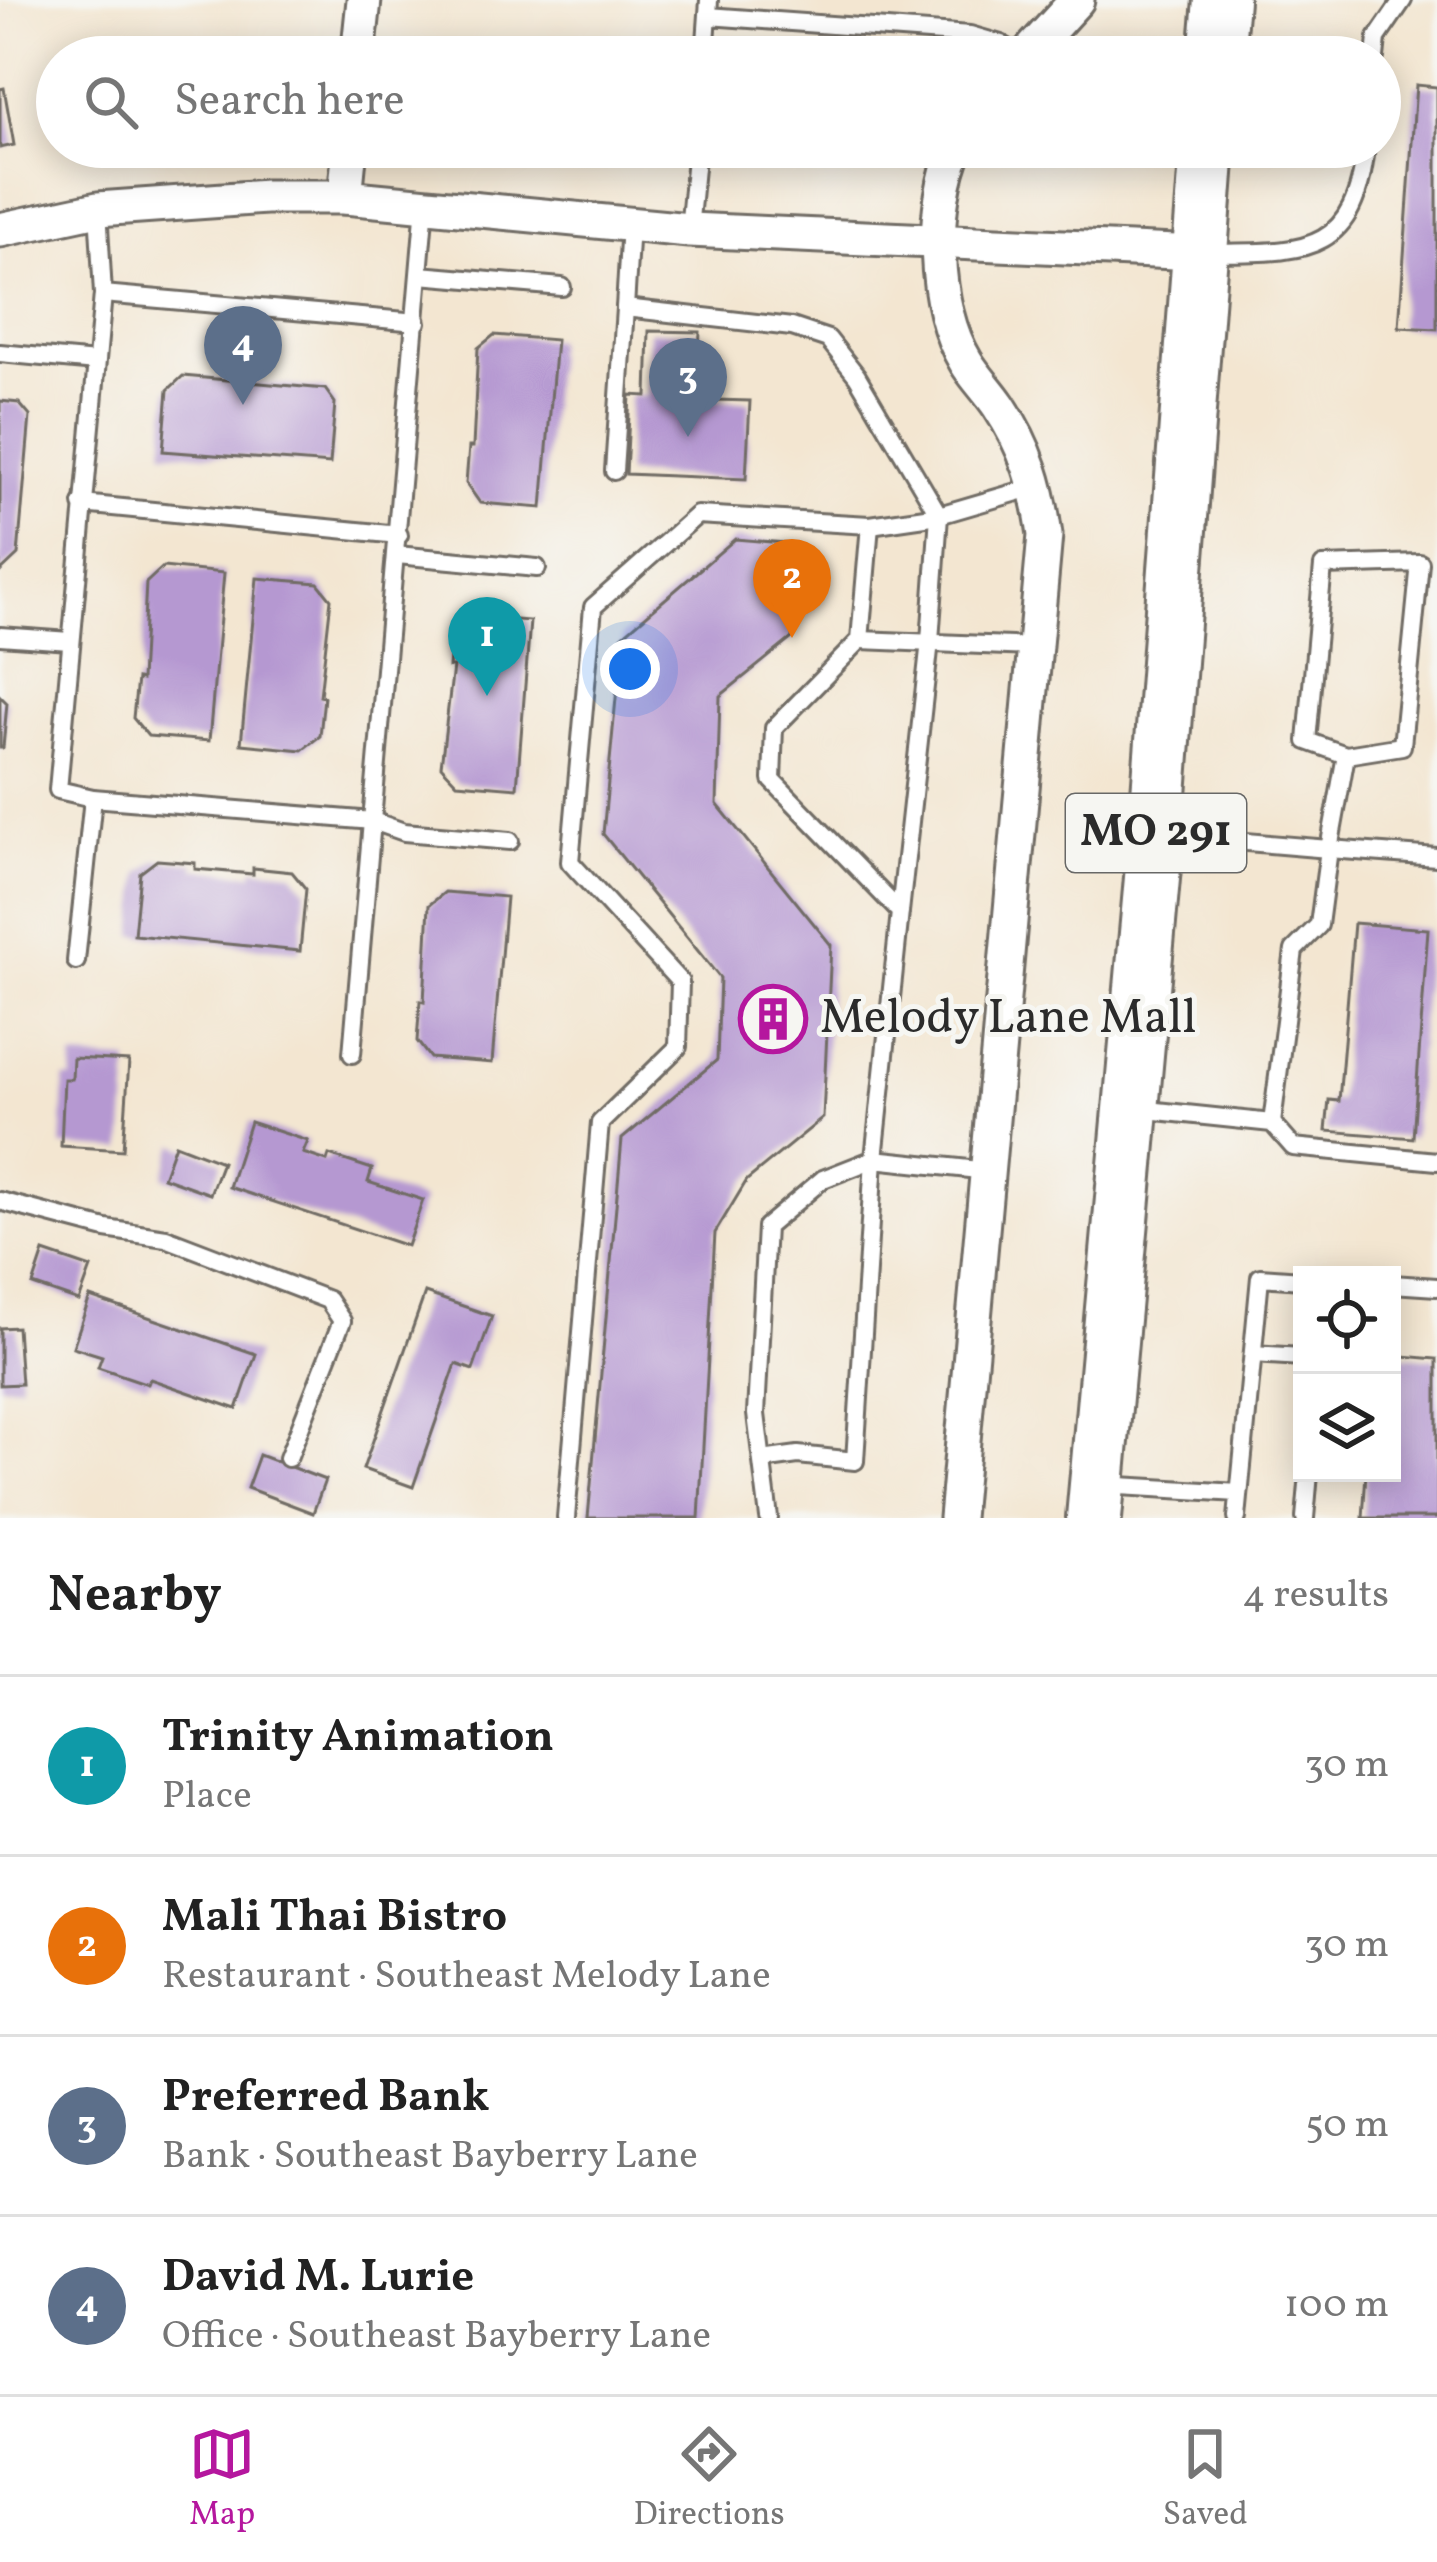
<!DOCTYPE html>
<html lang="en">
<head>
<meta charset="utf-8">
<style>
  body { margin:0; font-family:Vollkorn,serif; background:#f2f2f2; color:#222 }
  .controls { position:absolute; right:36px; bottom:36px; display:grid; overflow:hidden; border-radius:0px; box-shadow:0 6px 30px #0003 }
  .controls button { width:108px; height:108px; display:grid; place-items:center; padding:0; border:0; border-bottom:3px solid #e0e0e0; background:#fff; color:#222; font:60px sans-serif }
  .you { position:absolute; left:630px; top:669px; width:42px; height:42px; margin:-30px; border:9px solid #fff; border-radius:50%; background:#1a73e8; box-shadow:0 0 0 18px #1a73e833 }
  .badge { display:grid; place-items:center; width:78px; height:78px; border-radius:50%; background:#b5179e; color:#fff; font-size:39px; font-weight:700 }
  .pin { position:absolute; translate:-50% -99px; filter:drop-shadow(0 3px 6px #0008) }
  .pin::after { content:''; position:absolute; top:63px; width:42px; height:36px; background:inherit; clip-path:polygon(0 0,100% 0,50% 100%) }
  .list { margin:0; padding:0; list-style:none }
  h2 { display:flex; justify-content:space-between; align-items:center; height:156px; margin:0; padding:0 48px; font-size:51px }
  h2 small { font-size:39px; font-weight:400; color:#767676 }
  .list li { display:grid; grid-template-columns:78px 1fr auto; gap:36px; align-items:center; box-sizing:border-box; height:180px; padding:0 48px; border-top:3px solid #e0e0e0 }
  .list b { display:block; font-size:45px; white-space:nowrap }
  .list p { margin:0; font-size:39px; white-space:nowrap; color:#767676 }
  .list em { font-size:39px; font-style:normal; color:#767676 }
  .icon { flex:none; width:66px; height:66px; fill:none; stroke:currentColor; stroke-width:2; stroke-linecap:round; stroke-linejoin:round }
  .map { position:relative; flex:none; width:1437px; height:1518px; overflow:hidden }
  .search { position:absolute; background:#fff; box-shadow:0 6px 30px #0003; left:36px; right:36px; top:36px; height:132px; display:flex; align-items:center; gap:30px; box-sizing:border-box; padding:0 42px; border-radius:66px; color:#767676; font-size:45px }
  .sheet { height:876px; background:#fff }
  nav { display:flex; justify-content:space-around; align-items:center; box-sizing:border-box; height:168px; border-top:3px solid #e0e0e0; background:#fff; font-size:33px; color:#767676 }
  nav a { display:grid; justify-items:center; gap:6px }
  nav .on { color:#b5179e }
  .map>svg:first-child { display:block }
</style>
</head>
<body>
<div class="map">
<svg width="1437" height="1518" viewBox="0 0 1437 1518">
  <rect width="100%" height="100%" fill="#f6f6f2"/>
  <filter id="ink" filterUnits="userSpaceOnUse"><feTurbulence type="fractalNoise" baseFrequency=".00833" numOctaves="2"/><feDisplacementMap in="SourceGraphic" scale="24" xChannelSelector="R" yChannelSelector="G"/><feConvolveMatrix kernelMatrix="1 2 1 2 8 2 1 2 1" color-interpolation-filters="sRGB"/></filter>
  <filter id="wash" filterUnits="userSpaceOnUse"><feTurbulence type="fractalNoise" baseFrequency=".004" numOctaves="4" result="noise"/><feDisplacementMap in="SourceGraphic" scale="48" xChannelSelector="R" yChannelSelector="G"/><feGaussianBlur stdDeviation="2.7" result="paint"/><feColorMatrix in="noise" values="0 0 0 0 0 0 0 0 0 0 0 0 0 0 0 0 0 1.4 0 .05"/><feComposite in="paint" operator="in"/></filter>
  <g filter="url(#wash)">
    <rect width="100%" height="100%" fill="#f3e6d1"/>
    <g id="blocks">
      <g fill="#b598d1">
        <path d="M452,46l42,3v8h-43z"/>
        <path d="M1416,85l21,2v242l-38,-2z"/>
        <path d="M4,88l10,57 -14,3v-59z"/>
        <path d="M749,147h135l-1,18 -134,-8z"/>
        <path d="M649,331l51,1 -2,38 18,1 -1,29 35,1 -4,78 -120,-5 4,-79 17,1z"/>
        <path d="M494,335l62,5 -14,168 -62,-5 -14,-20 3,-36h4l5,-99z"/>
        <path d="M183,376l142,13 10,14 -5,61 -167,-13 5,-61z"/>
        <path d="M0,401l19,2 11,13 -12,139 -18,17z"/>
        <path d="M735,539l62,5 -5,94 -72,58 -3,108 114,141 -8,173 -76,62 -32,53 -16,285h-111l34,-379 95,-79 3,-82 -117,-144 19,-198z"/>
        <path d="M163,567l61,6 -15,168 -61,-5 -15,-18 4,-39 4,1 5,-97z"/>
        <path d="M257,578l61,5 13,16 -11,97 4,1 -4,39 -18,14 -61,-6z"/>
        <path d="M469,616l61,5 -13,167 -60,-5 -16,-17 12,-99h-4l4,-40z"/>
        <path d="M0,696l7,7 -4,45h-3z"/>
        <path d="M157,860l38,3v6l58,5v-6l39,4 14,17 -6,62 -166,-16 6,-62z"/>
        <path d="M445,892l61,5 -14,166 -62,-5 -13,-17 3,-40 4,1 5,-97z"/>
        <path d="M1354,923l74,6 -15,209 -87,-7 3,-31 10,1z"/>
        <path d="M73,1058l56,3 -6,89 -62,-4 3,-67h8z"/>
        <path d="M250,1122l58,19 -5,12 24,8 2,-6 43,14 -4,13 55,18 -16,46 -178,-59z"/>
        <path d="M175,1144l47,18 -12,32 -47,-17z"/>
        <path d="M44,1252l47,16 -12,33 -46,-16z"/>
        <path d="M425,1293l67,23 -19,54 -17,-6 -43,123 -50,-18z"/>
        <path d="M90,1297l166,57 -19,55 -87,-30 -2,5 -50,-17 4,-11 -29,-9z"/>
        <path d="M17,1327l4,57 -21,1v-57z"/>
        <path d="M1392,1355l45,4v159h-74l3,-45h26z"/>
        <path d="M259,1455l66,25 -12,33 -66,-25z"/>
      </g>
    </g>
  </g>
  <g filter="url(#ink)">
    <use href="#blocks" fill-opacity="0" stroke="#716c65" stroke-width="3"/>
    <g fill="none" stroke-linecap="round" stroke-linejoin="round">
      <g stroke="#716c65" stroke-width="22">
        <g id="lane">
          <path d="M708,16l262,19 31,9 22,13"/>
          <path d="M705,57l4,-57"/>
          <path d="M1375,57l2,-19 26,-38"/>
          <path d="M98,209l5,85 -45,496 35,8 280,23 31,11 106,9"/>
          <path d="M630,224l-5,84 167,19 36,12 29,37 82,139 -9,126 -30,271"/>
          <path d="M689,230l8,-83"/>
          <path d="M1205,253c94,-2 149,8 161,-106"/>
          <path d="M420,275l142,12"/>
          <path d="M103,294l314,28"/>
          <path d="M0,353l96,9"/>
          <path d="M614,471l11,-163"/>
          <path d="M82,504l317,31"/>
          <path d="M870,525l69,-10 99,-29"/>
          <path d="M397,555l140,13"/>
          <path d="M0,636l70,5"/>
          <path d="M860,640l174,7"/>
          <path d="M1163,835l166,14 17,-94 -39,-14 16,-175 97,-3 -18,183 -56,9"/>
          <path d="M76,961l17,-163"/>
          <path d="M352,1054l73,-850"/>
          <path d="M1138,1109l134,14 21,24 144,14"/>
          <path d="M1272,1123l22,-173 25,-25 10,-76 108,8"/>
          <path d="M0,1201l106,28 60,9 162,62 14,21 -54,137"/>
          <path d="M1392,1284l45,3"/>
          <path d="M1253,1354l49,3"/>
          <path d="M762,1460l36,-5 57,6 19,-302 114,12"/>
          <path d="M1102,1485l137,8"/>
          <path d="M566,1518l34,-395 78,-76 2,-65 -110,-120 23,-255 104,-92 173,10 -10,115 -86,88 -2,52 128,132 -26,247 -51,20 -57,48 -10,187 13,104"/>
          <path d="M1237,1518l23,-241 42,3"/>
          <path d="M1305,1518l4,-45"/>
        </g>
      </g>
      <g stroke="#716c65" stroke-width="39">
        <g id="street">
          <path d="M358,57l6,-57"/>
          <path d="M1025,57l52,-57"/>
          <path d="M956,147c-26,58 -24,160 10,215 9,15 23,29 33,44 28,42 39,80 46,129l-89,983"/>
          <path d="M345,197l5,-50"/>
          <path d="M0,230l98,-21 168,-12h79l344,33 509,23"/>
        </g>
      </g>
      <g stroke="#716c65" stroke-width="60">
        <g id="primary">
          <path d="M1216,57l5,-57"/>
          <path d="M1094,1518l62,-684 52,-687"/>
        </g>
      </g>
      <use href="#lane" stroke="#fff" stroke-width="16"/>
      <use href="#street" stroke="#fff" stroke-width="33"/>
      <use href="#primary" stroke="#fff" stroke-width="54"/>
    </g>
  </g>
  <defs>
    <g id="building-ring" transform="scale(3.45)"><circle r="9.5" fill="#f6f6f2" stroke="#b5179e" stroke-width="1.5"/><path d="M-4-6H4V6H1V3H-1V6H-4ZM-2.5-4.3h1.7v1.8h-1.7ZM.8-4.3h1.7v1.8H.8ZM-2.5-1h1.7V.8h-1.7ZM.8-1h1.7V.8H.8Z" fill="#b5179e"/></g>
  </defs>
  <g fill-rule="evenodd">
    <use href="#building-ring" x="773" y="1019"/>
  </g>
  <g text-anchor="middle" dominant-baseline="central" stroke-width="10" stroke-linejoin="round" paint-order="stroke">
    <rect fill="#f6f6f2" stroke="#686867" stroke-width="3" x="1066" y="794" width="180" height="78" rx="9"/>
    <g font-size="45" font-weight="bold" fill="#2b2b2b">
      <text x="1156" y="833">MO 291</text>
    </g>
    <g font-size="48" fill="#2b2b2b" stroke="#f6f6f2" text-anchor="start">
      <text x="820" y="1019">Melody Lane Mall</text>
    </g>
  </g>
</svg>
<div class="controls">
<button><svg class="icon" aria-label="locate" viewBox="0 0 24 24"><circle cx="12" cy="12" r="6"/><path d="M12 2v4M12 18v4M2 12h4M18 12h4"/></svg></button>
<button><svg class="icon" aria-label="layers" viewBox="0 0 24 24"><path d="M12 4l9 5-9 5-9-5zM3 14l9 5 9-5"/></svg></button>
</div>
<div class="you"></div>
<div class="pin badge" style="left:487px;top:696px;background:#0f9aa8">1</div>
<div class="pin badge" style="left:792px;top:638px;background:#e8710a">2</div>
<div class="pin badge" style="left:688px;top:437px;background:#5c6f8a">3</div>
<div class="pin badge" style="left:243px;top:405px;background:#5c6f8a">4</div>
<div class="search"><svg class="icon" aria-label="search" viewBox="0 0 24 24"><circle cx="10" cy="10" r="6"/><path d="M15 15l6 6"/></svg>Search here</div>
</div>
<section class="sheet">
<h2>Nearby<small>4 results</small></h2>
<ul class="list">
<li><span class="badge" style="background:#0f9aa8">1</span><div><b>Trinity Animation</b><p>Place</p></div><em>30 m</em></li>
<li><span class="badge" style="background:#e8710a">2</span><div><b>Mali Thai Bistro</b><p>Restaurant · Southeast Melody Lane</p></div><em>30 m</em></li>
<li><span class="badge" style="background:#5c6f8a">3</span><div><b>Preferred Bank</b><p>Bank · Southeast Bayberry Lane</p></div><em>50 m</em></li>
<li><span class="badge" style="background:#5c6f8a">4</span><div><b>David M. Lurie</b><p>Office · Southeast Bayberry Lane</p></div><em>100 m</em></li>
</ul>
</section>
<nav>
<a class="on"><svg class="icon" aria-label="map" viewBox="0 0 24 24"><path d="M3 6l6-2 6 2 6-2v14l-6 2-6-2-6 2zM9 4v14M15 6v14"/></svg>Map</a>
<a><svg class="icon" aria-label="directions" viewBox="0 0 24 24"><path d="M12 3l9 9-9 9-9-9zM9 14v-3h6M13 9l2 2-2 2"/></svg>Directions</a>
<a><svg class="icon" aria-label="saved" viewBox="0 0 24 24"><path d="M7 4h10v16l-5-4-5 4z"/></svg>Saved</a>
</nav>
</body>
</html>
